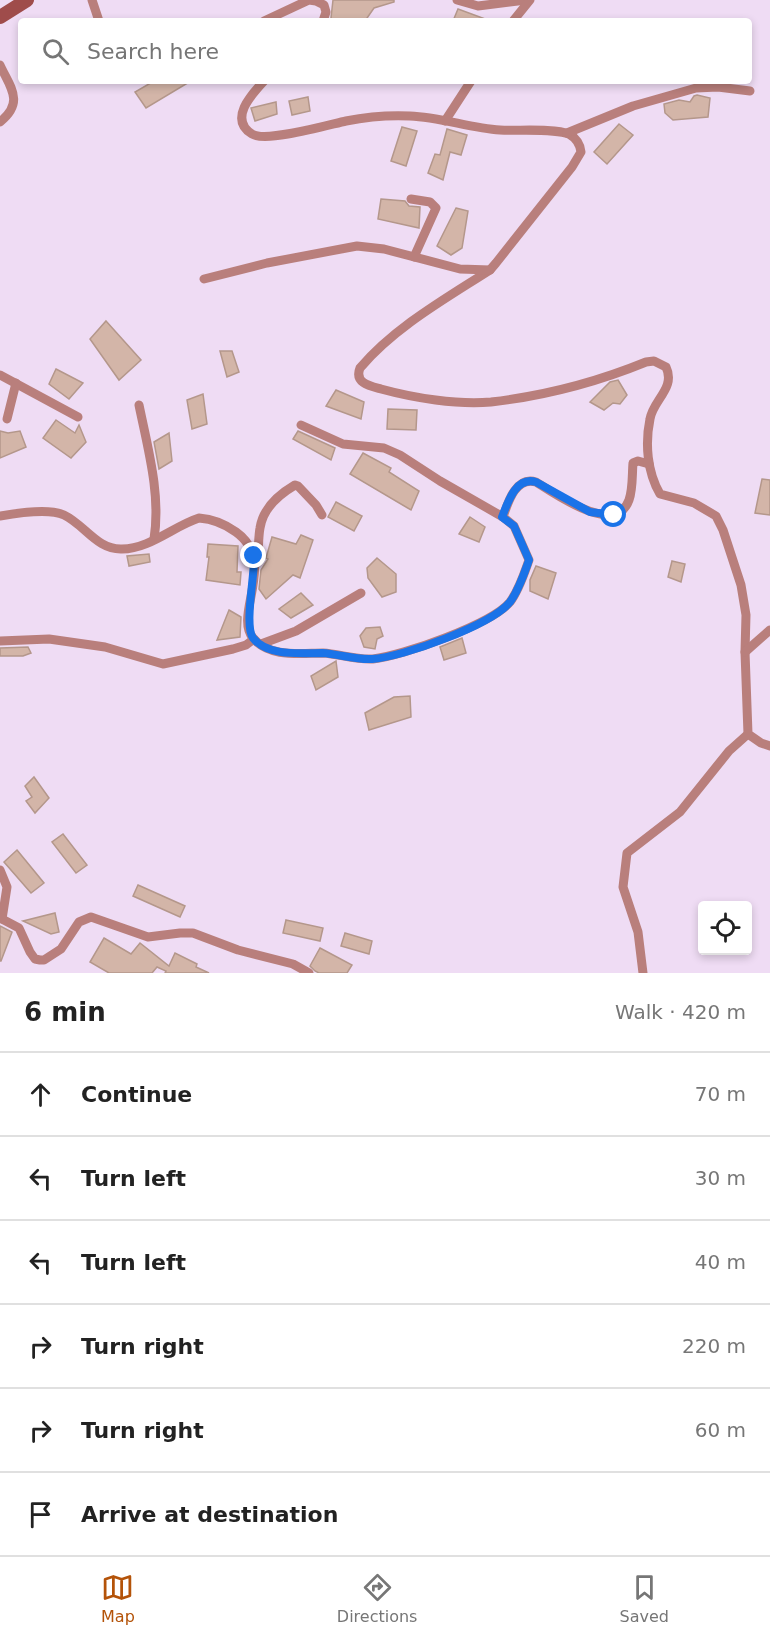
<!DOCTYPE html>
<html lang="en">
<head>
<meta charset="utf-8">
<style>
  body { margin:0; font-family:"DejaVu Sans",sans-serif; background:#f2f2f2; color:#222 }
  .controls { position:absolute; right:18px; bottom:18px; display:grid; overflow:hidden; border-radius:6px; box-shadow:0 3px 9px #0003 }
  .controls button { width:54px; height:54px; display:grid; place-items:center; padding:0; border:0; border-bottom:2px solid #e0e0e0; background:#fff; color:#222; font:30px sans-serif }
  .stop { position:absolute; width:18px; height:18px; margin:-14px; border:4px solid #1a73e8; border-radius:50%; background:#fff }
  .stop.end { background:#1a73e8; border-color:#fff; box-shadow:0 2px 6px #0008 }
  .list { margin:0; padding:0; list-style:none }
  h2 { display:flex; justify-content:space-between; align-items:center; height:78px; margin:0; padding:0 24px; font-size:26px }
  h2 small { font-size:20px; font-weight:400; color:#767676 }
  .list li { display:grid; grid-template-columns:39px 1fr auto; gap:18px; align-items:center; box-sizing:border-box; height:84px; padding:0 24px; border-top:2px solid #e0e0e0 }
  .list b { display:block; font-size:22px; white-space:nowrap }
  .list em { font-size:20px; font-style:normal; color:#767676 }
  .icon { flex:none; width:33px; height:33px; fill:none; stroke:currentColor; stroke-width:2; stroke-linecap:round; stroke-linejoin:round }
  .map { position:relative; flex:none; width:770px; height:973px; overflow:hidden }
  .search { position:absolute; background:#fff; box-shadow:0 3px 9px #0003; left:18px; right:18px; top:18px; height:66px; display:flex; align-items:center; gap:15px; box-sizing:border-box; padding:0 21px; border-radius:6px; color:#767676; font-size:22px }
  .sheet { height:582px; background:#fff }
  nav { display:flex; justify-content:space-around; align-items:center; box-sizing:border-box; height:84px; border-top:2px solid #e0e0e0; background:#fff; font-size:16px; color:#767676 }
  nav a { display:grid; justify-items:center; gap:3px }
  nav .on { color:#b45309 }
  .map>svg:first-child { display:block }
</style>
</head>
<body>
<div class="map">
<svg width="770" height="973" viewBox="0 0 770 973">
  <rect width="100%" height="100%" fill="#efdcf4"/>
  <g fill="#d3b5a8" stroke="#b4978b" stroke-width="1.5">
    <path d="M333,0h61v2l-20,6 -9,13h-30l-4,-3z"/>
    <path d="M458,9l30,11v1h-35z"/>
    <path d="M154,81h37l-45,27 -11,-16z"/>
    <path d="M697,95l13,3 -2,19 -35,3 -8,-7 -1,-9 15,-4 11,2 4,-6z"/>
    <path d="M308,97l2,14 -18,4 -3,-14z"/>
    <path d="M276,102l1,12 -22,7 -4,-13z"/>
    <path d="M619,124l14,11 -26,29 -13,-12z"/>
    <path d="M402,127l15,4 -11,35 -15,-5z"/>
    <path d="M447,129l20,6 -6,20 -11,-3 -7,28 -15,-7 7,-19 5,1z"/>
    <path d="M381,199l24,2 4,5 11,1 -1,21 -41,-9z"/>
    <path d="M456,208l12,3 -6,37 -11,7 -14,-9z"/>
    <path d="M106,321l35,39 -22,20 -29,-41z"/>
    <path d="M220,351h12l7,21 -12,5z"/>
    <path d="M56,369l27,14 -14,16 -20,-15z"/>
    <path d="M618,380l9,15 -7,9 -7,-1 -9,7 -14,-8 20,-20z"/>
    <path d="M336,390l28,12 -3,17 -35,-13z"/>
    <path d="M203,394l4,30 -15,5 -5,-29z"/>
    <path d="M388,409l29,1 -1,20 -29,-1z"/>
    <path d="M56,420l19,13 4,-8 7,17 -15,16 -28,-20z"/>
    <path d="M0,431l8,2 12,-2 6,16 -26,11z"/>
    <path d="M298,431l37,17 -4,12 -38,-21z"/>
    <path d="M169,433l3,28 -13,8 -5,-27z"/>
    <path d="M363,453l28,15 -2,4 30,19 -8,19 -61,-36z"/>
    <path d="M762,479l8,1v35l-15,-2z"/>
    <path d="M336,502l26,14 -8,15 -26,-14z"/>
    <path d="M470,517l15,10 -6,15 -20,-8z"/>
    <path d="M301,535l12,5 -13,38 -7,-3 -27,24 -7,-10 2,-19 7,-11 -2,-1 6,-21 24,7z"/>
    <path d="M208,544l30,2 -1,26h4l-1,13 -34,-5 3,-23h-2z"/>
    <path d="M149,554l1,8 -21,4 -2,-10z"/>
    <path d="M377,558l19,16v18l-14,5 -14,-19 -1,-10z"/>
    <path d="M672,561l13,3 -4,18 -13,-5z"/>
    <path d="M536,566l20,7 -8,26 -18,-8v-11z"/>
    <path d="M301,593l12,12 -22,13 -12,-9z"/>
    <path d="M229,610l12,7 -1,20 -23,3z"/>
    <path d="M380,627l3,9 -6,3 -2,10 -11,-2 -4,-11 6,-8z"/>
    <path d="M462,638l4,15 -22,7 -4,-13z"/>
    <path d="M28,647l3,6 -8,3h-23v-8z"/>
    <path d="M336,661l2,16 -22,13 -5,-14z"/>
    <path d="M410,696l1,21 -42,13 -4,-17 29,-16z"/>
    <path d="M34,777l15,21 -14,15 -9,-12 6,-4 -7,-11z"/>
    <path d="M63,834l24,31 -11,8 -24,-31z"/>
    <path d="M17,850l27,33 -13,10 -27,-31z"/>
    <path d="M138,885l47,21 -5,11 -47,-21z"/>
    <path d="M55,913l4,19 -8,2 -28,-13z"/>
    <path d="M286,920l37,8 -3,13 -37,-8z"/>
    <path d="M0,926l12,6 -11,29h-1z"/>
    <path d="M345,933l27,8 -3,13 -28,-8z"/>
    <path d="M104,938l27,16 9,-11 29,23 6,-13 22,11 -1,3 13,6h-44l1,-2 -9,-4 -5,6h-43l-19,-11z"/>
    <path d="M320,948l32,17 -5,8h-28l-4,-2 -5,-5z"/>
  </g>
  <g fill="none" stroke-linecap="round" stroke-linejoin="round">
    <g stroke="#b97f7c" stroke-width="9">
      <path d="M92,0l7,21"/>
      <path d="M457,0l21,6 48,-6"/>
      <path d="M264,21l45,-21 7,1 8,4 2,7 -3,9"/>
      <path d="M513,21l17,-21"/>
      <path d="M0,65c10,22 25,37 0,57"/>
      <path d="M264,81c-12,13 -36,38 -12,53 14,9 76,-9 94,-13 20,-4 43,-6 64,-5 30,1 60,12 90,14 18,1 54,-2 69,4 7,4 11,9 12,18l-9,15 -76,96 -6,7c-45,29 -95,57 -130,98 -6,15 10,18 21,21 33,9 76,16 110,13 52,-6 106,-20 155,-40l8,-1 12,6c10,21 -13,33 -16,52 -5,24 -3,53 10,75l34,9 22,13 7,14 18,55 5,30 -1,37 3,82 13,9 9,3"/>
      <path d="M445,121l26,-40"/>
      <path d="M567,133l66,-27 63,-18 22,-1 32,4"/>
      <path d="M411,199l19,3 6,6 -22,49"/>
      <path d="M204,279l63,-16 90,-17 27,3 76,20 30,1"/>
      <path d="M0,375l78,42"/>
      <path d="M139,405c9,44 22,90 15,134"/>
      <path d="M7,419l9,-36"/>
      <path d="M0,516c17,-3 49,-8 64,-1 21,10 33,35 58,34 27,0 52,-23 77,-31 14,1 26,6 37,14 42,30 -3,82 17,106 16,20 48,15 70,15 16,1 33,7 50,6 29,-3 119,-35 137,-57 9,-12 14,-28 19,-42l-15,-34 -11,-9 -63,-36 -40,-26 -16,-7 -41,-4 -42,-19"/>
      <path d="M503,517c5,-15 13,-41 33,-35 19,12 80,55 93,18 4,-11 3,-26 4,-37l5,-2 11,3"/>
      <path d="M257,561c2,-11 1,-22 3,-33 3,-20 18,-33 35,-43l3,1 18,19 6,10"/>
      <path d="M0,641l49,-2 56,8 58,17 70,-15 13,-4 8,-6"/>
      <path d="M261,644l35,-13 65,-38"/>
      <path d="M745,652l25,-22"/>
      <path d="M0,870l7,17 -5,32"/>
      <path d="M0,918l19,10 11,24 5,7 5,1h4l17,-11 18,-27 12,-5 57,20 32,-4h13l45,17 55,14 16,9"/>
      <path d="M643,973l-5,-41 -15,-45 4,-34 53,-41 49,-61 19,-17"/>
    </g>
    <path stroke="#9f4c4b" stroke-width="14" d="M0,17l27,-17"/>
  </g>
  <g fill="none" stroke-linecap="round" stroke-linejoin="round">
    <path stroke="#1a73e8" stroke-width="8" d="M254,556c1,19 -10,69 -1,82 15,19 48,15 69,15 17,1 33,7 50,6 31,-2 119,-34 138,-57 9,-12 14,-28 19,-42l-15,-34 -12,-9c6,-15 14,-41 34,-35l54,30 24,3"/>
  </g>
</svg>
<div class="controls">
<button><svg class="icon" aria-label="locate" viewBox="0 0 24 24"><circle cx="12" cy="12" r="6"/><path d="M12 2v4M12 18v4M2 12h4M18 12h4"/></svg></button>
</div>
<div class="stop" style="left:614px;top:515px"></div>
<div class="stop end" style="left:254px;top:556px"></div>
<div class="search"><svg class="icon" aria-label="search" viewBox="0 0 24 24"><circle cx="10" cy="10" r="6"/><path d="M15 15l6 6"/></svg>Search here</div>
</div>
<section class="sheet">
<h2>6 min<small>Walk · 420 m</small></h2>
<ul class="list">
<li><svg class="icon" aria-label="ahead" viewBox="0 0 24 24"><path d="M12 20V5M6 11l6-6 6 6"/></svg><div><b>Continue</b></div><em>70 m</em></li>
<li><svg class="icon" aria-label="left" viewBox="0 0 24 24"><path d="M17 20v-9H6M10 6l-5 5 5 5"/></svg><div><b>Turn left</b></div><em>30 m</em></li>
<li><svg class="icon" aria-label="left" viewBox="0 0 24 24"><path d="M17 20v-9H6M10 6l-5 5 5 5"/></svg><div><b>Turn left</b></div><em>40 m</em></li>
<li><svg class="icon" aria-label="right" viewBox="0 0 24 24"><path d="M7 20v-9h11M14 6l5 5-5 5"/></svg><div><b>Turn right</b></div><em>220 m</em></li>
<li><svg class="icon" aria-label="right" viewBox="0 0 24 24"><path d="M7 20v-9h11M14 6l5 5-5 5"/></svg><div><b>Turn right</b></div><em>60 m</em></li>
<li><svg class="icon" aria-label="arrive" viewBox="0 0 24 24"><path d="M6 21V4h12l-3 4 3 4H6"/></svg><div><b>Arrive at destination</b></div></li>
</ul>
</section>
<nav>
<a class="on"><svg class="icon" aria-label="map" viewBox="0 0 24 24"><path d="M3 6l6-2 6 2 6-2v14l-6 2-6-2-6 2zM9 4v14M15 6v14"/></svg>Map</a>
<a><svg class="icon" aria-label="directions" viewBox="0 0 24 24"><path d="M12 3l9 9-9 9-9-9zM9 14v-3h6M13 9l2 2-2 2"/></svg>Directions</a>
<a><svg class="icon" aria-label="saved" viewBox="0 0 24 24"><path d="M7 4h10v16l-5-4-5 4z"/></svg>Saved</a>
</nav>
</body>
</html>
